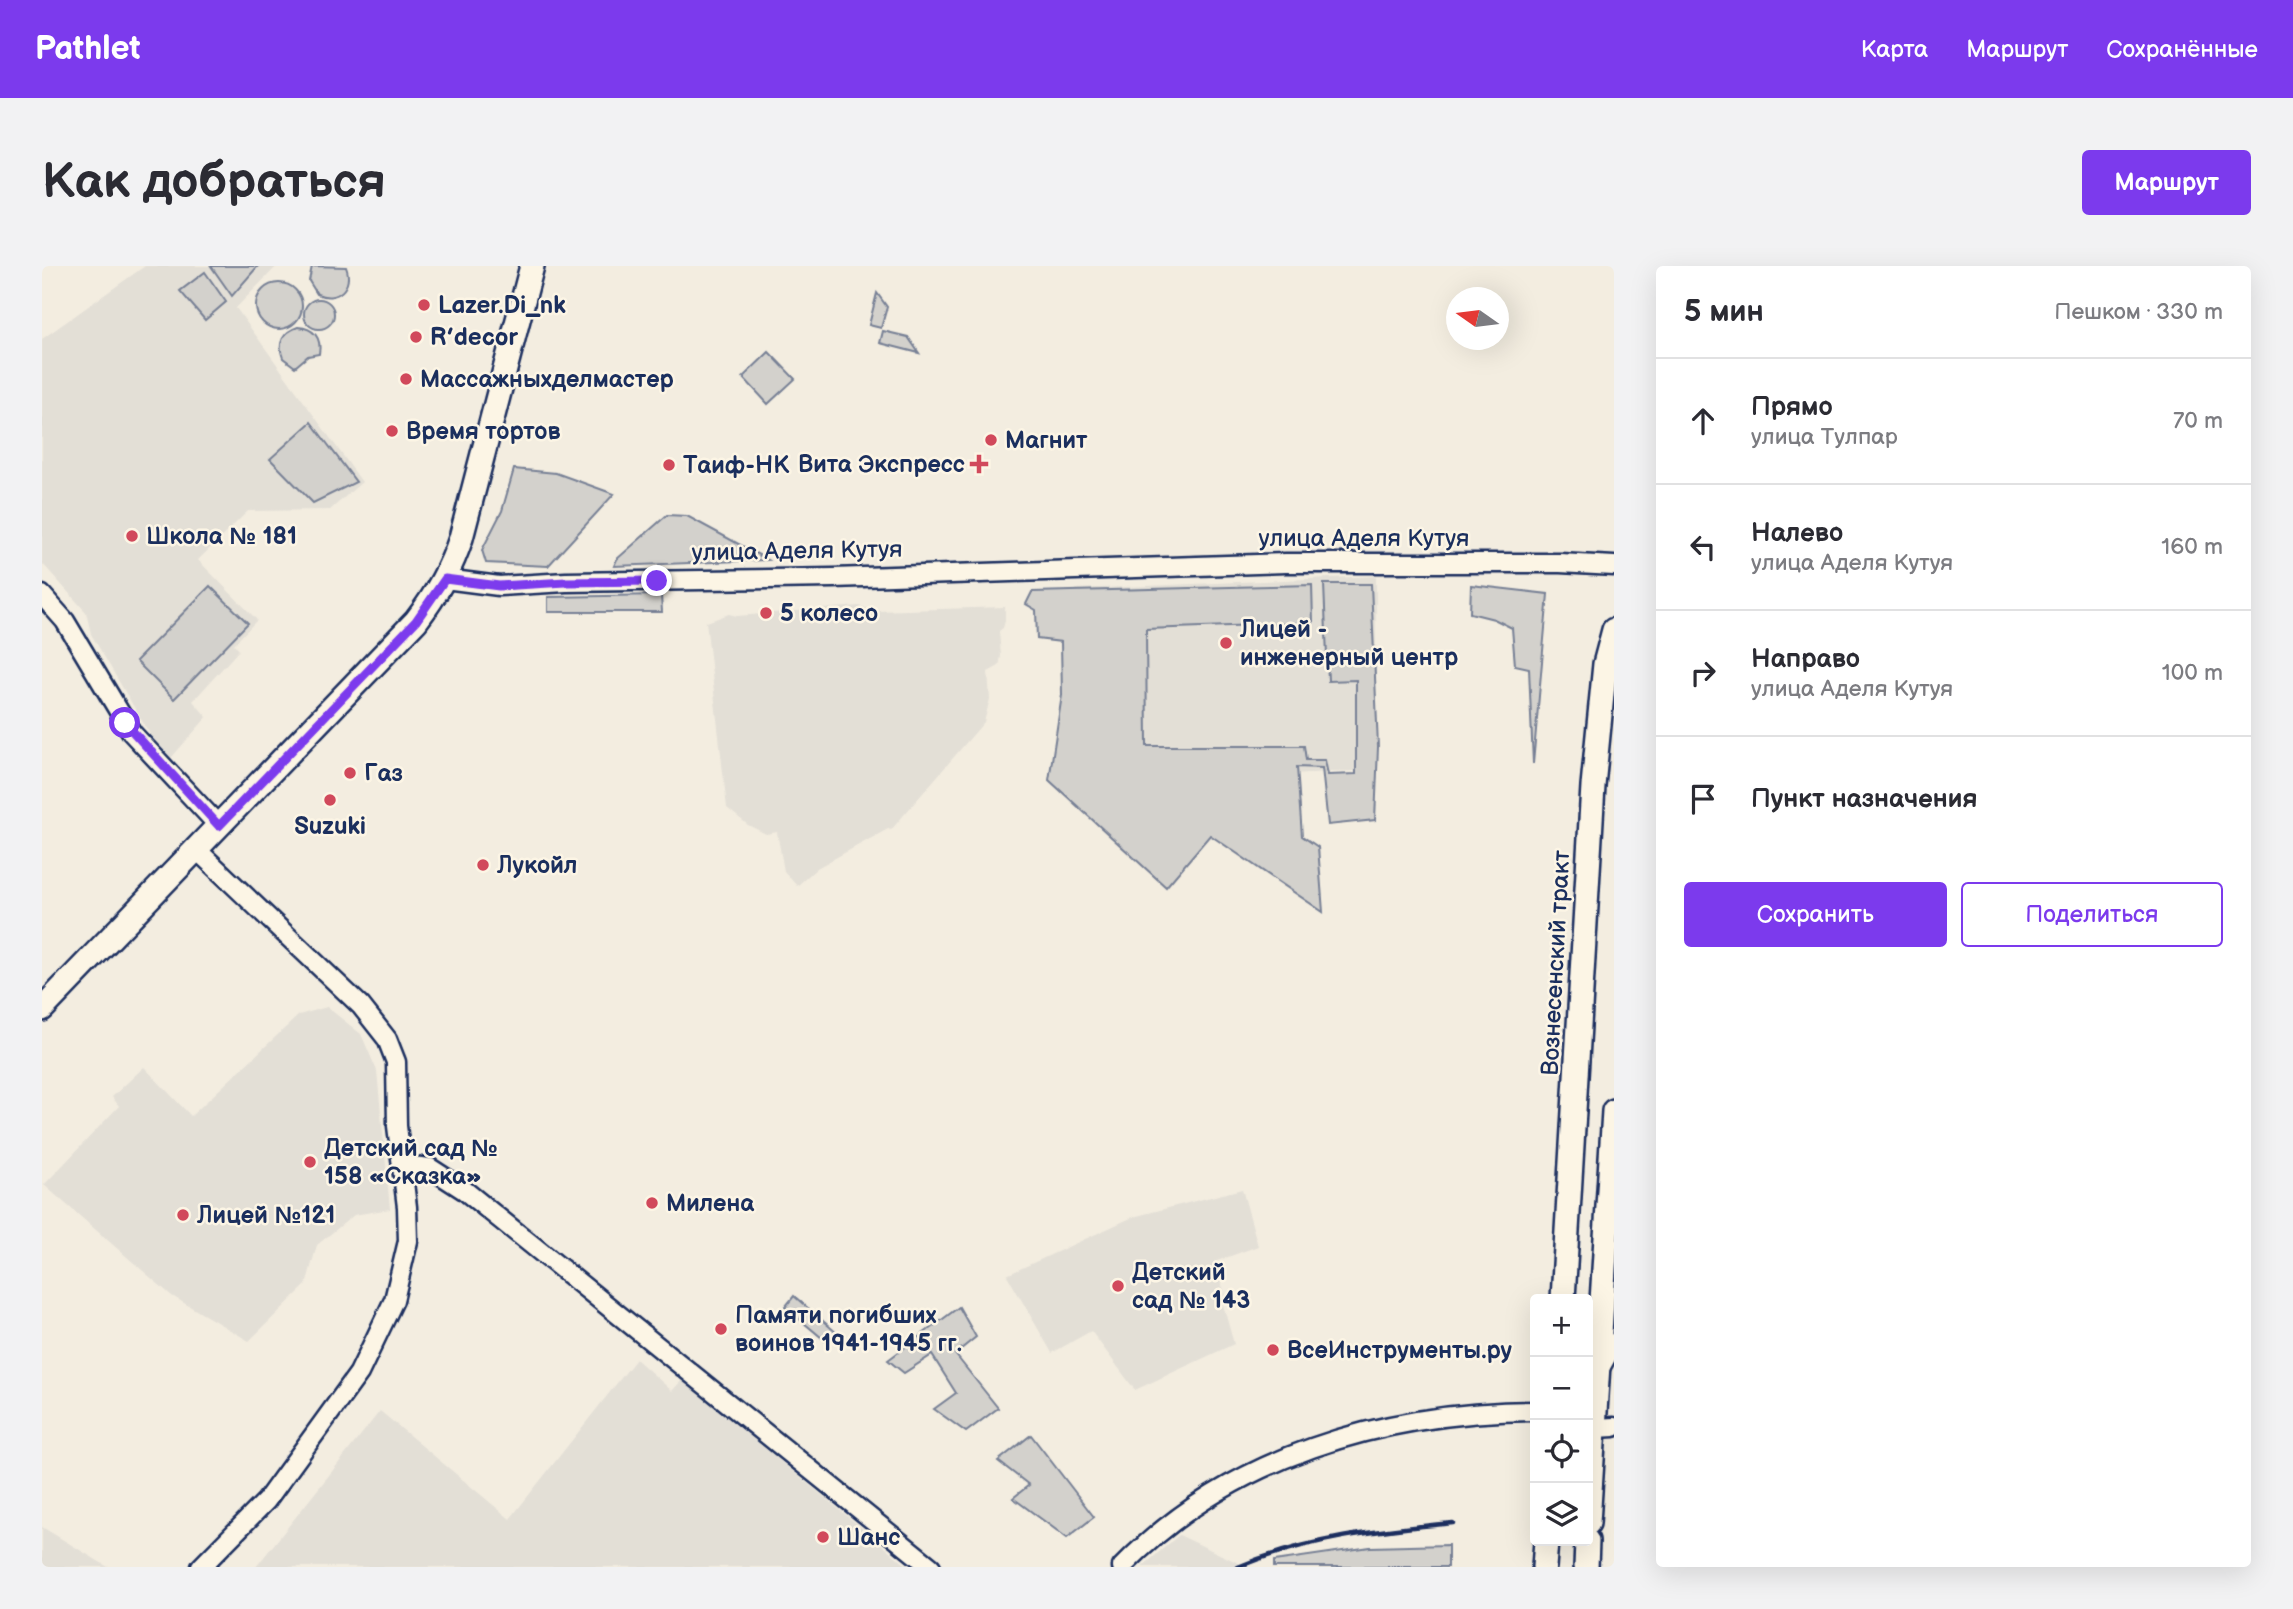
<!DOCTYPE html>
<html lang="ru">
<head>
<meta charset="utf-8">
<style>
  body { margin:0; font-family:"Balsamiq Sans",sans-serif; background:#f2f2f3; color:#2b2b33 }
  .controls { position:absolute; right:21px; bottom:21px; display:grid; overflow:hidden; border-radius:7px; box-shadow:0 7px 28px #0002 }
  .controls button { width:63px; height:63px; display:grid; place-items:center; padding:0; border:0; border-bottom:2px solid #e1e1e2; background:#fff; color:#2b2b33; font:35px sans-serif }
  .compass { position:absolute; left:1404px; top:21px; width:63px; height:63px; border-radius:50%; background:#fff; box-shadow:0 7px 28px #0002; rotate:284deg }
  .stop { position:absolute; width:21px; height:21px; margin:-16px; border:5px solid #7c3aed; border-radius:50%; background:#fff }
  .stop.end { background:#7c3aed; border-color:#fff; box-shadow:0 2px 7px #0008 }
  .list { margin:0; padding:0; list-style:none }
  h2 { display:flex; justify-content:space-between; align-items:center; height:91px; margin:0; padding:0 28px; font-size:30px }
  h2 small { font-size:23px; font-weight:400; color:#7c7c81 }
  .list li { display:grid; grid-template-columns:46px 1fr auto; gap:21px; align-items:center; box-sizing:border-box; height:126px; padding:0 28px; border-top:2px solid #e1e1e2 }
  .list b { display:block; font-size:26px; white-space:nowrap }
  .list p { margin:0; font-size:23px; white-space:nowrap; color:#7c7c81 }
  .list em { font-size:23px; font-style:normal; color:#7c7c81 }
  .actions { display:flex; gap:14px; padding:21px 28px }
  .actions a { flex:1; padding:16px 0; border:2px solid #7c3aed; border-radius:7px; text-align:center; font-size:24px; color:#7c3aed }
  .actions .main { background:#7c3aed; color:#fff }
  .icon { flex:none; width:38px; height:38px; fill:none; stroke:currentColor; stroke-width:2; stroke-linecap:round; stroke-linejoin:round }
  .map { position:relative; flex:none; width:1572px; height:1301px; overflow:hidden; border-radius:7px }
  header { display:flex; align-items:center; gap:42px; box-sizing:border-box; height:98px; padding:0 35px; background:#7c3aed; color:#fff }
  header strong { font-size:33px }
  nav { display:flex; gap:38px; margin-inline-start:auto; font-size:24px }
  .intro { display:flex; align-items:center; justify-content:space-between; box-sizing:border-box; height:168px; padding:0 42px }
  h1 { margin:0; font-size:49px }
  .button { padding:18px 32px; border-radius:7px; background:#7c3aed; color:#fff; font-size:24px; font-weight:700 }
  main { display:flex; gap:42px; padding:0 42px }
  aside { flex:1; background:#fff; border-radius:7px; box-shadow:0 7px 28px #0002 }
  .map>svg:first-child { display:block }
</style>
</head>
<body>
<header>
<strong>Pathlet</strong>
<nav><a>Карта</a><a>Маршрут</a><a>Сохранённые</a></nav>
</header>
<div class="intro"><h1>Как добраться</h1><a class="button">Маршрут</a></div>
<main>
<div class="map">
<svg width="1572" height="1301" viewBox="0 0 1572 1301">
  <rect width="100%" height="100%" fill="#f3ede0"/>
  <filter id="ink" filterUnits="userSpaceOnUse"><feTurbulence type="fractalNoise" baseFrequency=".0143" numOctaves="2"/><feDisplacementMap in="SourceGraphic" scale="14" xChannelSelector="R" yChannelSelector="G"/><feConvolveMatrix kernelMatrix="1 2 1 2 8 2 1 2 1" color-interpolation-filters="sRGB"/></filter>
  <g filter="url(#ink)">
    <g fill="#e3dfd6">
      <path d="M103,0h132l-41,42 126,174 -32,28 -82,1 -50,49 59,60 -23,24 5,6 -46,51 14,16 -36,41 -20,-22 -60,-102 -5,-22 -44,-49v-224z"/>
      <path d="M1334,310v194l-129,6h-144l-27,-78v-109z"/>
      <path d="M817,340l16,5 130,-4v14l-2,7 -4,3 2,25 -2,10 -11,6 2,27 -6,23 -93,108 -3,-1 -71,39 -20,18 -13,-15 -7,-39 -11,2 -18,-9 -21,-17 -21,-187 1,1 22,-8 8,2z"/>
      <path d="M285,741l34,27 16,37 13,138 -36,6 -37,30 -11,40 -57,56 -77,-45 -128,-111 75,-79 -7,-9 32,-30 47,49 108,-101z"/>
      <path d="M1200,923l16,57 -44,16 12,35 -3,8 11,39 -99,46 -44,-59 -39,22 -45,-78 126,-58z"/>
      <path d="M594,1093l36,32 10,-11 227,187h-653l124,-156 130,108z"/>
      <path d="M0,1261l66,40h-66z"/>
      <path d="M1137,1269l68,32h-105z"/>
    </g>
    <g fill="#d3d1cc" stroke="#778095" stroke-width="2">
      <path d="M169,0h47l-26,30z"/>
      <path d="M270,0l34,1c8,20 -9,36 -29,27l-8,-13z"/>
      <path d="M163,6l21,30 -21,18 -25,-29z"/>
      <circle cx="237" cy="40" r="23"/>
      <path d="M835,27l10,14 -6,21 -12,-3z"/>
      <circle cx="277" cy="48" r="15"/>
      <path d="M256,61c16,1 24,11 21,27l-11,2 -13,11 -12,-9c-6,-15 0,-26 15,-31z"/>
      <path d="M841,65l25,6 11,16 -39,-10z"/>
      <path d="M727,86l26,27 -27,25 -25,-27z"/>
      <path d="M269,156l45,60 -43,21 -43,-44z"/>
      <path d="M472,203l42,4 58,21 -66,72 -62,-3 -4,-13 20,-39z"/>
      <path d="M625,249l20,1 81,44 -154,6 3,-7z"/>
      <path d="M1282,318h47l7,163 -3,73 -47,5 -6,-57 -25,-1 5,69 16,11 5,65 -113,-77 -44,52 -117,-107 13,-85 -1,-53 -24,-3 -1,-29 -10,-6 6,-12 280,-7 1,38 -167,6 1,117h157l2,14h19l3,15 28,-1v-94l-28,1z"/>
      <path d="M1429,319l77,9 -15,170 -4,-96 -14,-3 -3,-37 -18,-9 -24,-6z"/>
      <path d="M168,320l38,37 -74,76 -38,-38z"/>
      <path d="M619,329l1,17h-114v-15z"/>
      <path d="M752,1030l43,37 -9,10 -43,-36z"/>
      <path d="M917,1041l17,30 -21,17 43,54 -32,24 -32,-23 22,-16 -24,-38 -28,18 -16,-13z"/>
      <path d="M989,1169l63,82 -27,21 -54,-40 16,-13 -31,-24z"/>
      <path d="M1406,1279v22h-174v-6l96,-14z"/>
    </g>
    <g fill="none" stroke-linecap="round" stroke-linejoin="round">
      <g stroke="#1b2f5e" stroke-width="23">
        <g id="minor">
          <path d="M403,313l54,7 67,-4 267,-4 453,-15h274l54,3"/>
          <path d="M0,329l23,26 67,112 87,93"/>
          <path d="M154,583l165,157 26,33 9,23 1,64 10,81 1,34 -14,59 -35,73 -93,128 -65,66"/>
          <path d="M360,899l28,3 34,22 467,377"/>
          <path d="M1558,1102l14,-25"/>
          <path d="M1554,1162l18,-1"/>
          <path d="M1080,1301c108,-111 262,-155 413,-156"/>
        </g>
      </g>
      <g stroke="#1b2f5e" stroke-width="28">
        <g id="major">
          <path d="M0,743l374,-388c20,-26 35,-52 45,-83l71,-272"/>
          <path d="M1521,1033l30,-513 12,-122 9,-34"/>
          <path d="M1546,1257l26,-412"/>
          <path d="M1502,1301l2,-26"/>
          <path d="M1544,1301l1,-26"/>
        </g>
      </g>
      <use href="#minor" stroke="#fcf5e5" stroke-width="18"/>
      <use href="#major" stroke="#fcf5e5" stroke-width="23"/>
      <path stroke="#1b2f5e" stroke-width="4.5" d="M1196,1301c69,-29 141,-37 215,-44"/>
    </g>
  </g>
  <g fill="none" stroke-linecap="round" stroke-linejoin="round" filter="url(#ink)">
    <path stroke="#7c3aed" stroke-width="9" d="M83,457l94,103 197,-205 29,-42 54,7 67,-4 91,-1"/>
  </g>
  <g fill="#d1495b" stroke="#fcf5e5" stroke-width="2.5">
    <circle cx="382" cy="39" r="7"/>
    <circle cx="374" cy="71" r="7"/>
    <circle cx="364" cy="113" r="7"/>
    <circle cx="350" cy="165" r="7"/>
    <circle cx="949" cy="174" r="7"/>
    <path d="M933.5 187.5h7v7h7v7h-7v7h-7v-7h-7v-7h7z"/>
    <circle cx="627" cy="199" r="7"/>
    <circle cx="90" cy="270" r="7"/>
    <circle cx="724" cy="347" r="7"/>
    <circle cx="1184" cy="377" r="7"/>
    <circle cx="308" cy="507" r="7"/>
    <circle cx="288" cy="534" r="7"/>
    <circle cx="441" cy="599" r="7"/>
    <circle cx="268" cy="896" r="7"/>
    <circle cx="610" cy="937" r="7"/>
    <circle cx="141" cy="949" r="7"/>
    <circle cx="1076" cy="1020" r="7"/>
    <circle cx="679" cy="1063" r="7"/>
    <circle cx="1231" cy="1084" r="7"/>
    <circle cx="781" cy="1271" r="7"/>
  </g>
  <g text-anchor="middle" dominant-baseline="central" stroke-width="5" stroke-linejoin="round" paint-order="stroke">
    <g font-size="24" font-weight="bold" fill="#1b2f5e" stroke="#fcf5e5" text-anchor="start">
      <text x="396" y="39">Lazer.Di_nk</text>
      <text x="388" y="71">R’decor</text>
      <text x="378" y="113">Массажныхделмастер</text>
      <text x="364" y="165">Время тортов</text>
      <text x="963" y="174">Магнит</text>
      <text x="923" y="198" text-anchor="end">Вита Экспресс</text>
      <text x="641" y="199">Таиф-НК</text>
      <text x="104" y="270">Школа № 181</text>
      <text x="738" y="347">5 колесо</text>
      <text x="1198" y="363">Лицей -<tspan x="1198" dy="28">инженерный центр</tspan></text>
      <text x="322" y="507">Газ</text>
      <text x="288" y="560" text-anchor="middle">Suzuki</text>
      <text x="455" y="599">Лукойл</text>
      <text x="282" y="882">Детский сад №<tspan x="282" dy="28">158 «Сказка»</tspan></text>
      <text x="624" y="937">Милена</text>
      <text x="155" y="949">Лицей №121</text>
      <text x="1090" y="1006">Детский<tspan x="1090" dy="28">сад № 143</tspan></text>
      <text x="693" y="1049">Памяти погибших<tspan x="693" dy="28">воинов 1941-1945 гг.</tspan></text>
      <text x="1245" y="1084">ВсеИнструменты.ру</text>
      <text x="795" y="1271">Шанс</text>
    </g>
    <g font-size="24" fill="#1b2f5e" stroke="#fcf5e5">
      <text x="1322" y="272">улица Аделя Кутуя</text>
      <text transform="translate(755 285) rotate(-1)">улица Аделя Кутуя</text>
      <text transform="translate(1514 697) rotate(-87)">Вознесенский тракт</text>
    </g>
  </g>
</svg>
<div class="controls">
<button>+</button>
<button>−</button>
<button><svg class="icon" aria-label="locate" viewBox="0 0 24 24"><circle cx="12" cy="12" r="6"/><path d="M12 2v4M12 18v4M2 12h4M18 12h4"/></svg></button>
<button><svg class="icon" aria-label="layers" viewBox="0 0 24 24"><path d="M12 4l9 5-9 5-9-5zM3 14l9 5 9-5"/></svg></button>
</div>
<svg class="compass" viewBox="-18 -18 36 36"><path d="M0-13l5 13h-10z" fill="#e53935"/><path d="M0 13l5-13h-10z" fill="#7c7c81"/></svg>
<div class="stop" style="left:83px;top:457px"></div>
<div class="stop end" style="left:615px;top:315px"></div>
</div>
<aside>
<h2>5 мин<small>Пешком · 330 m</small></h2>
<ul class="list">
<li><svg class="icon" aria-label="ahead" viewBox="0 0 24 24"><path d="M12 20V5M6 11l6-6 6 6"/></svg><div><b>Прямо</b><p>улица Тулпар</p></div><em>70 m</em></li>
<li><svg class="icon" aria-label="left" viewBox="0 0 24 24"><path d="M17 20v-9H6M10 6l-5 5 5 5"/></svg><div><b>Налево</b><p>улица Аделя Кутуя</p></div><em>160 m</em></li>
<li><svg class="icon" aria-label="right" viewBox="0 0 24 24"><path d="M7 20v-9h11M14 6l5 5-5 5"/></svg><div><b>Направо</b><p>улица Аделя Кутуя</p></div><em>100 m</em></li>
<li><svg class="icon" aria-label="arrive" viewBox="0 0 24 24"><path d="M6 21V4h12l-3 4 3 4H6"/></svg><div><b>Пункт назначения</b></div></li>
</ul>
<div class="actions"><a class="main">Сохранить</a><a>Поделиться</a></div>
</aside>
</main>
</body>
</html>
